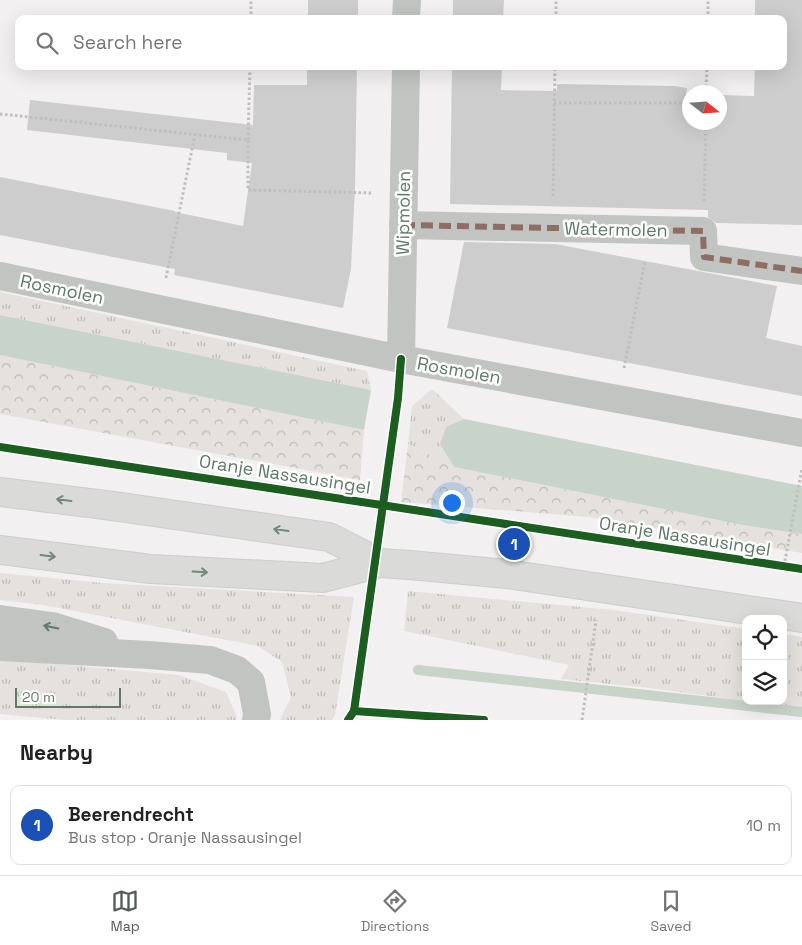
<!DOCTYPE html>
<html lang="en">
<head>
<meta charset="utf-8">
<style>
  body { margin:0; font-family:"Space Grotesk",sans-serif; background:#f6f6f6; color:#222 }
  .controls { position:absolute; right:15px; bottom:15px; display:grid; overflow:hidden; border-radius:10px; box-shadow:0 5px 20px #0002 }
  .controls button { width:45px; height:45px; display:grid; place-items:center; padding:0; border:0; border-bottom:1px solid #e0e0e0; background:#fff; color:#222; font:25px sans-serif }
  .compass { position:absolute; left:682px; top:85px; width:45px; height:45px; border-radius:50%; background:#fff; box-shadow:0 5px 20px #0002; rotate:107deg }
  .scale { position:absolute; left:15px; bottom:12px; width:106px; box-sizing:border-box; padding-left:5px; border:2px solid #5f7a68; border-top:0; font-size:14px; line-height:18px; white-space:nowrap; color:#5f7a68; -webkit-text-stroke:4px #fff; paint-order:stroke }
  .you { position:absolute; left:451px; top:502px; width:18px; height:18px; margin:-12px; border:4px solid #fff; border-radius:50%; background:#1a73e8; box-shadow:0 0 0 8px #1a73e833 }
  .badge { display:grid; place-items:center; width:32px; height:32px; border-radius:50%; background:#555c57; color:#fff; font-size:16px; font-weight:700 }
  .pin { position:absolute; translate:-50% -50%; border:2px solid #fff; box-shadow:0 1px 5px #0006 }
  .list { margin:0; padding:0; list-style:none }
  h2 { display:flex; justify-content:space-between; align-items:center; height:65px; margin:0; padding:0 20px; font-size:21px }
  h2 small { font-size:16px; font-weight:400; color:#767676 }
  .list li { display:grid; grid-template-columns:32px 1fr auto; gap:15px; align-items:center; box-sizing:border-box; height:80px; margin:0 10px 10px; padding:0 10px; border:1px solid #e0e0e0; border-radius:10px }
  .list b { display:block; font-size:19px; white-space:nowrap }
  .list p { margin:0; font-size:16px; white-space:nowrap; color:#767676 }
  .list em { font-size:16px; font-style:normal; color:#767676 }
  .icon { flex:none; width:28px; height:28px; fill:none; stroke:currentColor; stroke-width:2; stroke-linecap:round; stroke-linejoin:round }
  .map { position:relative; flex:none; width:802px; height:720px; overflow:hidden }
  .search { position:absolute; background:#fff; box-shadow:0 5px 20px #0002; left:15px; right:15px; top:15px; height:55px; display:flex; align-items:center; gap:12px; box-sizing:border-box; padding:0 18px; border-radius:10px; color:#767676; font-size:19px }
  .sheet { height:155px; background:#fff }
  nav { display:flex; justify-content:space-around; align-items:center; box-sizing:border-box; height:70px; border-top:1px solid #e0e0e0; background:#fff; font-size:14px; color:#767676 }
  nav a { display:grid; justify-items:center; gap:2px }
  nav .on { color:#555c57 }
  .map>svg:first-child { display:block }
</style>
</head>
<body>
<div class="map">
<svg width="802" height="720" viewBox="0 0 802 720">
  <defs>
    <pattern id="grass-tufts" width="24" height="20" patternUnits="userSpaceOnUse" patternTransform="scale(1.25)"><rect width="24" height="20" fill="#e4e1de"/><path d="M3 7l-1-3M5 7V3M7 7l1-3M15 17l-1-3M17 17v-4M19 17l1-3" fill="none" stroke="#bcbbb8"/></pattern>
    <pattern id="forest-crowns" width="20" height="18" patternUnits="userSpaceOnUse" patternTransform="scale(1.25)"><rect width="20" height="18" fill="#e4e1de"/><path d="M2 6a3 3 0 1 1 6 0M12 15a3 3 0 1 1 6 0" fill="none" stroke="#bcbbb8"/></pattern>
  </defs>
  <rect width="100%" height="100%" fill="#f3f0f1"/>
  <g fill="url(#grass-tufts)">
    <path d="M0,292l367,79 4,19 -371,-75z"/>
    <path d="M432,389l32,30 -18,8 -6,17 14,23 -46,-23 4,-38z"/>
    <path d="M0,573l103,10 251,14 -19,118 -3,5h-52l11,-23 -9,-35 -24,-16 -215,-41 -43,-5z"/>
    <path d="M408,591l206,19 132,19v72l-97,-13 -88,-9 8,-14 -165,-34z"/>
    <path d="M783,634l19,3v71l-51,-7h32z"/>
    <path d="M0,659l179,16 47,17 11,25 -1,3h-171l-65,-6z"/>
  </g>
  <g fill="url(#forest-crowns)">
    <path d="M0,355l364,75 -4,50 -360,-66z"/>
    <path d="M408,444l46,23 289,58 59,9v19l-214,-36 -187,-15z"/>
  </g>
  <g fill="#c8d3c9">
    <path d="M0,315l371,75 -7,40 -364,-75z"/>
    <path d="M464,419l338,67v48l-59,-9 -289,-58 -14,-23 6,-17z"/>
  </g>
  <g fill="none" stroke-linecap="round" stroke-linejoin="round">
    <path stroke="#c8d3c9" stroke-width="10" d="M418,670l384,42"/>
  </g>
  <g fill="#cccdcc">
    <rect x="308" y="0" width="50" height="19"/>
    <path d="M453,0h51l-1,19h-50z"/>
    <path d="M755,0h47v225l-86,-2 -8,-6v-7l-258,-6 2,-138h50l-1,24 56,1v-7l117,2 13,2 -1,6h4v28h30v-27l34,1 1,-30h28v-47h-28z"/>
    <path d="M307,66h50l-2,121 -4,82 -8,39 -169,-33 1,-6 -175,-34v-58l175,34v1l68,14 9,-63 -25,-3v-7l-200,-23 3,-30 223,25 1,-40h53z"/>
    <path d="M464,242l91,2 222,42 -11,52 36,8v50l-355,-68z"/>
  </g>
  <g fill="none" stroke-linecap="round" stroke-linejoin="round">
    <g stroke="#cccdcc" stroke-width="30">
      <g id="secondary">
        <path d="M0,492l113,14 216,31 51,26"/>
        <path d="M0,550l151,19 172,9 57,-15 30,2 97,9 295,44"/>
      </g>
    </g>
    <g stroke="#bec0bf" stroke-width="3" stroke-dasharray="2.5 2.5" stroke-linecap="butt">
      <path d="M251,19v-19"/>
      <path d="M556,19v-19"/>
      <path d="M708,19v-19"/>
      <path d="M706,92l1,-26"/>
      <path d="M554,103h136"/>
      <path d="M0,114l248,26v50l125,3"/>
      <path d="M248,140l2,-74"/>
      <path d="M553,196l2,-130"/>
      <path d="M704,201l2,-79"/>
      <path d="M166,278l29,-144"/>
      <path d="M624,368l21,-107"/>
      <path d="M784,566l18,-98"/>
      <path d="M582,720l14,-100"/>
    </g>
    <g stroke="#c1c4c1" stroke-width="28">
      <path d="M406,19l1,-19"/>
      <path d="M403,225l300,6 1,26 98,14"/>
      <path d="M0,276l401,83 401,74"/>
      <path d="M401,359l5,-293"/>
      <path d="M0,619l52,7 52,16"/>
      <path d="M0,647l149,8 61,5 27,10 14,12 6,32 -1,6"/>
    </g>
    <use href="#secondary" stroke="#dadbd9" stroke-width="28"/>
    <path stroke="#8d6e63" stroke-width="6" stroke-dasharray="12 6" stroke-linecap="butt" d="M403,225l300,6 1,26 98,14"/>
    <g stroke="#fff" stroke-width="11">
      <g id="cycleway">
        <path d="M0,447l802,122"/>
        <path d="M354,711l130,9"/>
        <path d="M348,720l6,-9 44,-313 3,-39"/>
      </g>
    </g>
    <use href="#cycleway" stroke="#1b5e20" stroke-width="8"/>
  </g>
  <defs><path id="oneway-shaft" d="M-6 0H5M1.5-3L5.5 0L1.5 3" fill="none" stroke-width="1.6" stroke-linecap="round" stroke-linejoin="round" transform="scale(1.25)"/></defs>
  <g stroke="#718979">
    <use href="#oneway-shaft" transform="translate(64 500) rotate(-173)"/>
    <use href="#oneway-shaft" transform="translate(281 530) rotate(-172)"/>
    <use href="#oneway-shaft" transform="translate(48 556) rotate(7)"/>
    <use href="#oneway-shaft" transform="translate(200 572) rotate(3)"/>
  </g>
  <use stroke="#5f7a68" href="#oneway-shaft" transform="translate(51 627) rotate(-168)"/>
  <g text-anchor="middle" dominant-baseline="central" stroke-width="5" stroke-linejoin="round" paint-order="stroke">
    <g font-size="18" fill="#5f7a68" stroke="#fff">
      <text transform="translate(403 213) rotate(-89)">Wipmolen</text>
      <text transform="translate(616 229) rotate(1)">Watermolen</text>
      <text transform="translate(62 289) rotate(12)">Rosmolen</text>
      <text transform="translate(459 370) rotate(10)">Rosmolen</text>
      <text transform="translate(285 474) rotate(9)">Oranje Nassausingel</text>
      <text transform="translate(685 536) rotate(9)">Oranje Nassausingel</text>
    </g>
  </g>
</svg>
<div class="controls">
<button><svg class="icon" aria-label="locate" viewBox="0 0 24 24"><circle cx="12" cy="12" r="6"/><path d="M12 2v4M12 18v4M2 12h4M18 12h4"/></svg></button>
<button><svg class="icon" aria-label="layers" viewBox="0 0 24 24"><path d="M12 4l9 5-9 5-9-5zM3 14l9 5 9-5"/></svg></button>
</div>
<svg class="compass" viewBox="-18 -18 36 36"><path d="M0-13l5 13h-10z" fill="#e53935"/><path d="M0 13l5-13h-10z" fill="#767676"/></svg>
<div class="scale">20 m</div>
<div class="you"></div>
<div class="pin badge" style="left:514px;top:544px;background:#1a4fb4">1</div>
<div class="search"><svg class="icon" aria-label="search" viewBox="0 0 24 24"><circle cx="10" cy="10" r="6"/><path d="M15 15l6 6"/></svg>Search here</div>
</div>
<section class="sheet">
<h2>Nearby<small></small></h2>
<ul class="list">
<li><span class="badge" style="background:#1a4fb4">1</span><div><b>Beerendrecht</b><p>Bus stop · Oranje Nassausingel</p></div><em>10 m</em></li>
</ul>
</section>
<nav>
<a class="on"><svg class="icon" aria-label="map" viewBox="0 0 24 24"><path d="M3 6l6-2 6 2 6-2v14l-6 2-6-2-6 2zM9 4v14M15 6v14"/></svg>Map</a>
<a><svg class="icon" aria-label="directions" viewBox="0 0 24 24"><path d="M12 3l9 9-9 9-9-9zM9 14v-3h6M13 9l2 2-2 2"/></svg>Directions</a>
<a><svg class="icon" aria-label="saved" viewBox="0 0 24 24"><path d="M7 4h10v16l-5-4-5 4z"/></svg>Saved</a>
</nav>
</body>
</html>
